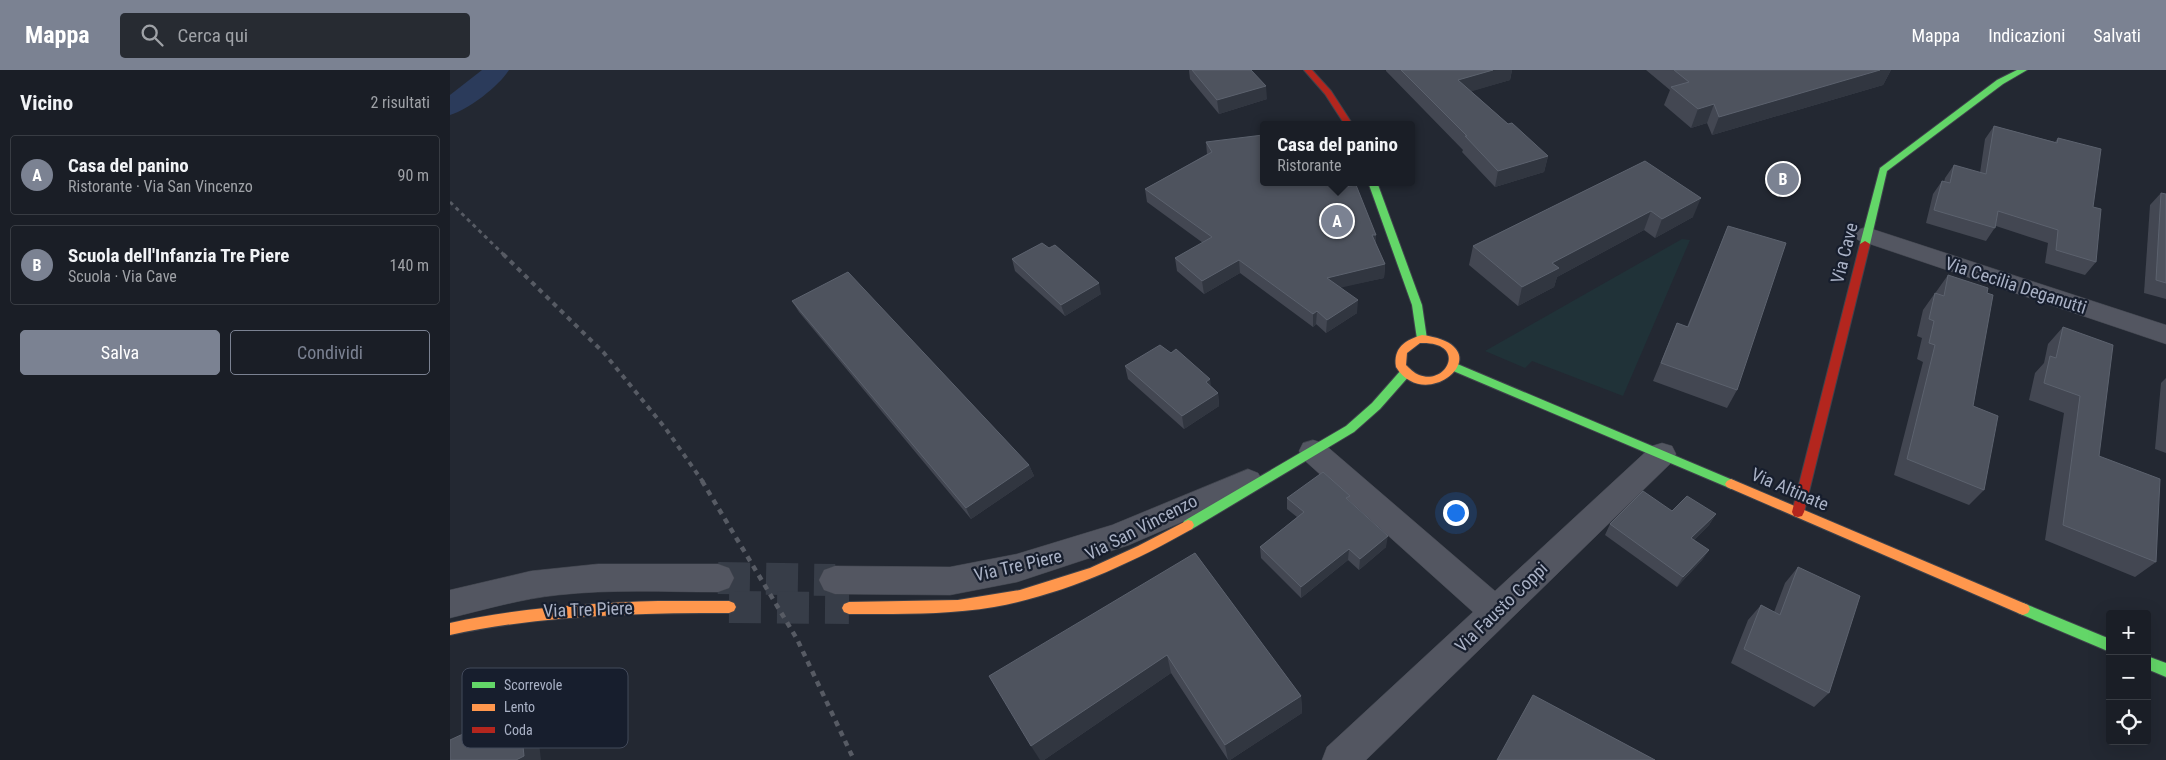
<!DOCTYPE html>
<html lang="it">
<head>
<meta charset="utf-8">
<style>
  body { margin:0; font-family:"Roboto Condensed",sans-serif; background:#272b32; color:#f1f3f6 }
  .controls { position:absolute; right:15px; bottom:15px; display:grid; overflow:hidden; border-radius:5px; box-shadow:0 5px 20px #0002 }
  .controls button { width:45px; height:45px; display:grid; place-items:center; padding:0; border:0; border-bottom:1px solid #383c43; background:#1a1e26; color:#f1f3f6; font:25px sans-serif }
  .you { position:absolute; left:1005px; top:442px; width:18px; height:18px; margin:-12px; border:4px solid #fff; border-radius:50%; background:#1a73e8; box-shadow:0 0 0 8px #1a73e833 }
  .badge { display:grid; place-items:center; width:32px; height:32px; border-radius:50%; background:#7b8292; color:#fff; font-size:16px; font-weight:700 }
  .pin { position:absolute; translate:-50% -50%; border:2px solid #fff; box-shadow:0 1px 5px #0006 }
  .popup { position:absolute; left:810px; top:51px; width:155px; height:65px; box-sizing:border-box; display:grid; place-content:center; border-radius:5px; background:#1a1e26; filter:drop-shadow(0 1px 4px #0005); font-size:16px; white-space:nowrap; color:#9fa2a7 }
  .popup b { font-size:19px; color:#f1f3f6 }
  .popup::after { content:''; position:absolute; left:50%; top:100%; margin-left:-10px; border:10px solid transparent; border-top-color:#1a1e26 }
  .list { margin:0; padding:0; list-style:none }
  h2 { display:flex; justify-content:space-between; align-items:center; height:65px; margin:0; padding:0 20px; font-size:21px }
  h2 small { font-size:16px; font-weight:400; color:#9fa2a7 }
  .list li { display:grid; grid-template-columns:32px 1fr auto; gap:15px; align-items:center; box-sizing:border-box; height:80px; margin:0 10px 10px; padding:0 10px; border:1px solid #383c43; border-radius:5px }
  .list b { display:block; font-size:19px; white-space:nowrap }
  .list p { margin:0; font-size:16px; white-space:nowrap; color:#9fa2a7 }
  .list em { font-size:16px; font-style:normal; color:#9fa2a7 }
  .actions { display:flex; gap:10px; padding:15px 20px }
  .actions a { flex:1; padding:11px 0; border:1px solid #7b8292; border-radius:5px; text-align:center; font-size:18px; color:#7b8292 }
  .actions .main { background:#7b8292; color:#fff }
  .icon { flex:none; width:28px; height:28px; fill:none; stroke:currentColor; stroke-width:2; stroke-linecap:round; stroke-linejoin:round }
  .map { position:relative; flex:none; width:1716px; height:690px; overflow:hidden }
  header { display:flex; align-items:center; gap:30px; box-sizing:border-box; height:70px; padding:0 25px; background:#7b8292; color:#fff }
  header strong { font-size:24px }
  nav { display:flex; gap:28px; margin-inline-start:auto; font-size:18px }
  .search { width:350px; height:45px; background:#272b32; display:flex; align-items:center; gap:12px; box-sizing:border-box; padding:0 18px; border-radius:5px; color:#9fa2a7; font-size:19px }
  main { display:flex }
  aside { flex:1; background:#1a1e26 }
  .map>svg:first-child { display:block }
</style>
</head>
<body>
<header>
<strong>Mappa</strong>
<div class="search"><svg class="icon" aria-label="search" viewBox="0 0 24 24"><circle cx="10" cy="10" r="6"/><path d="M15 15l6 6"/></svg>Cerca qui</div>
<nav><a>Mappa</a><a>Indicazioni</a><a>Salvati</a></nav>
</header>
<main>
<aside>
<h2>Vicino<small>2 risultati</small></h2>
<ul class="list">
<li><span class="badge">A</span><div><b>Casa del panino</b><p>Ristorante · Via San Vincenzo</p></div><em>90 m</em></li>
<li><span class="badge">B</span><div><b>Scuola dell'Infanzia Tre Piere</b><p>Scuola · Via Cave</p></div><em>140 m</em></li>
</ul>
<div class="actions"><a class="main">Salva</a><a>Condividi</a></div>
</aside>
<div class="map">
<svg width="1716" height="690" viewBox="0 0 1716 690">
  <rect width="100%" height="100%" fill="#232832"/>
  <path fill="#203238" d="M1232,169l8,1 -67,156 -91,-35 -7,7 -40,-17z"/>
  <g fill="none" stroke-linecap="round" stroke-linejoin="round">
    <path fill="#2b3b5b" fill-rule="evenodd" d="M32,0h27c-10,16 -41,40 -59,45v-20z"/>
    <path stroke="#373d48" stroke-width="32" stroke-dasharray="32 16" stroke-linecap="butt" d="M268,508l117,2"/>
    <path stroke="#373d48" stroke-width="32" stroke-dasharray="32 16" stroke-linecap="butt" d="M279,537l120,1"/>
    <g stroke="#3f434c" stroke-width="1">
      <g id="street">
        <path d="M1416,157l300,98v19l-308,-104 -4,-5 4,-5z"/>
        <path d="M863,370l10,3 172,148 157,-145 10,-3 10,3 4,8 -4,8 -306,298h-44l5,-13 146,-135 -170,-153 -4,-8 4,-8z"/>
        <path d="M798,399l10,4 5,8 -5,8 -129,56 -112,37 -67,13 -115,-1 -11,-4 -5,-10 5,-10 11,-4 115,1 67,-13 95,-29z"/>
        <path d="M148,494h120l11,4 5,10 -5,10 -11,4c-53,0 -107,-3 -160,3 -37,4 -72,14 -108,23v-28l81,-19z"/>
      </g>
    </g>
    <g stroke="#3f434c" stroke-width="2">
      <g id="fast">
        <path d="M1567,0h10l-24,14 -116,87 -17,73 -2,2h-6l-2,-2 20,-76 117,-88z"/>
        <path d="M918,112h9l45,123 5,34 -1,3 -4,1 -5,-4 -5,-34z"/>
        <path d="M1005,293l280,118 2,3 -2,3 -4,2 -4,-2 -276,-117 -1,-3 1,-3z"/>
        <path d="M956,298l4,1 1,3 -1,3 -30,34 -26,23 -162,97 -4,1 -4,-1 -2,-4 2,-4 162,-95 26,-23 30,-34z"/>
        <path d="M1573,533l87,36v13l-92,-39 -2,-4 2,-4z"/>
        <path d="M1697,586l19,7v14l-19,-8z"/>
      </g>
    </g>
    <g stroke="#3f434c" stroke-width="2">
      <g id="slow">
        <path d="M972,265c84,11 5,82 -26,32 -3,-19 9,-27 26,-32zM970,273c48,-2 28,43 -1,32 -5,-2 -9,-6 -13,-10l1,-12z"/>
        <path d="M1281,409l297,126 2,4 -2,4 -5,2 -5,-2 -291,-126 -2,-3 2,-3z"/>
        <path d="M738,450l4,1 2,4 -2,4c-62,35 -127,65 -198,78 -48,8 -97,7 -145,7l-5,-2 -2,-4 2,-4 5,-2 109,-2 62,-10 70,-22 48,-22z"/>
        <path d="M208,531h71l5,2 2,4 -2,4 -5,2c-94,0 -187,2 -279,22v-12c69,-15 138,-20 208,-22z"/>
      </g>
    </g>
    <g stroke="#3f434c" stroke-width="2">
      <g id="jam">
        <path d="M854,0h8l19,21 22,34h-8l-20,-31z"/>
        <path d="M1415,171l5,3 -66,268 -2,4 -4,1 -4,-1 -2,-4 68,-268z"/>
      </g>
    </g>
    <use href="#street" fill="#535661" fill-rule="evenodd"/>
    <use href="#fast" fill="#63d668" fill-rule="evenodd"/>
    <use href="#slow" fill="#ff974d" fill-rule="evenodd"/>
    <use href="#jam" fill="#b3261e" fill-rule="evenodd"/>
    <path stroke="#575b64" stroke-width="3" stroke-dasharray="4 4" stroke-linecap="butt" d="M0,132l54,53"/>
    <path stroke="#575b64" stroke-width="4" stroke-dasharray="5 5" stroke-linecap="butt" d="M53,184l101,99 62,76 37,53"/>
    <path stroke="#575b64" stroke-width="4.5" stroke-dasharray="5.5 5.5" stroke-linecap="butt" d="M252,411l95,158 57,121"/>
  </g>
  <g fill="#434752">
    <path d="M739,0h62l16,29 -48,15 -29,-35z"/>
    <path d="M936,0h126l-2,10 -39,11 37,33 40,32 -4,16 -49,15 -33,-35 1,-2 -77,-79z"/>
    <path d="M1196,0h245l-8,15 -171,50 -5,-12 -16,5 -27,-23 6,-15z"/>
    <path d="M1544,56l61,16 3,-4 35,69 3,55 -11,13 -40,-12 3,-20 -52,-17 -10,15 -60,-18 7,-29 9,-13 2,1 1,-4 9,-13 26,8 5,-34z"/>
    <path d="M756,72l140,45 30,48v9l9,20 -1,14 -44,9 17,26 -31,20 -10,-9 -3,3 -73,-54 -36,21 -27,-23 -2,-13 28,-15 -56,-41 -2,-13 62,-35z"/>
    <path d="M1195,91l48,56 -38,21 -11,-8 -87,47 -3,10 -36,19 -49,-41 4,-19z"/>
    <path d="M1711,123l5,1v105l-22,-6 6,-88z"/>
    <path d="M1278,156l9,164 -10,18 -74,-27 24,-58 10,4z"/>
    <path d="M562,189l89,35 -36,22 -50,-45z"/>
    <path d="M1498,205l25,131 11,84 -15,15 -75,-30 29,-113 -6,-3 5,-21 -5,-2 6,-26 12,-17 1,1v-2z"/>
    <path d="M342,231l237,164 5,11 -63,43 -172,-207z"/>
    <path d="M1613,257l36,129 57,106 -21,15 -90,-37 19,-127 -35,-13 6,-27 9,-10 4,-19z"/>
    <path d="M675,296l86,20 7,7 1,13 -35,23 -56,-50z"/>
    <path d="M1716,308v75l-11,-4 6,-66z"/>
    <path d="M837,428l62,3 37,46 -27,23 -11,-10 -47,38 -40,-40 -1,-11 37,-30 -10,-8z"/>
    <path d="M1222,441l44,3 -7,11 -15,15 15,10 -7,10 -25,27 -72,-52 5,-11z"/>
    <path d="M745,483l106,143 1,17 -72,47h-2l-57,-87 -127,87h-4z"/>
    <path d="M1348,497l31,126 -15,14 -83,-44 17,-43 13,-15 13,7 11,-29z"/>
  </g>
  <g fill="#313640">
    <path d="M1043,0h19l-2,10 -54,16 2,-16z"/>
    <path d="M1423,0h18l-8,15 -171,50 7,-18z"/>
    <path d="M816,16l1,13 -48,15 -2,-14z"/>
    <path d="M1264,34l-7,19 -16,5 7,-19z"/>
    <path d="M1098,86l-4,16 -49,15 3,-16z"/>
    <path d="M1251,128l-8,19 -38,21 7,-19z"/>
    <path d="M1201,141l-7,19 -87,47 -3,10 -36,19 4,-19 30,-24z"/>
    <path d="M922,165h4v13z"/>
    <path d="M789,190l1,13 -36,21 -2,-13z"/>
    <path d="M935,194l-1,14 -58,13 1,-13z"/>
    <path d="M649,213l2,11 -36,22 -4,-11z"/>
    <path d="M908,230l-1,13 -31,20 1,-13z"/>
    <path d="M867,241l-1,13 -3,3v-13z"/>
    <path d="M760,309l2,13 -6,-10z"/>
    <path d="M768,323l1,13 -35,23 -2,-13z"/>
    <path d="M579,395l5,11 -63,43 -5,-11z"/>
    <path d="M1266,444l-7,11 -24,24 6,-11z"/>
    <path d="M938,466l-2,11 -27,23 1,-11z"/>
    <path d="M899,479l-1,11 -47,38v-11z"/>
    <path d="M1259,480l-7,10 -25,27 6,-10z"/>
    <path d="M717,585l4,18 -127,87h-4l-9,-14z"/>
    <path d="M851,626l1,17 -72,47h-2l-3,-15z"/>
    <path d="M69,638l17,10 5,42h-25z"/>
  </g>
  <g fill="#4e535e" stroke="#5c626e">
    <path d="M742,0h59l15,16 -49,14z"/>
    <path d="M951,0h92l-35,10 50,44 4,-1 36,33 -50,15 -33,-35h2z"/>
    <path d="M1224,0h206l-161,47 -5,-13 -16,5 -27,-22 18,-5z"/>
    <path d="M1544,56l63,17 1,-5 43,11 -8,58 8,2 -5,53 -40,-12 2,-20 -60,-19 -3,17 -61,-18 8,-29 8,2 4,-18 32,9z"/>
    <path d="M813,65v47h81l2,5 10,-2 20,50h-4l13,29 -58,14 31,22 -31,20 -10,-9 -4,3 -74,-54 -37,21 -27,-23 37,-21 -67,-48 67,-37 -6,-10z"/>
    <path d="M1195,91l56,37 -39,21 -11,-8 -99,52 7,5 -37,19 -49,-41z"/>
    <path d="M1711,123l5,1v89l-10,-3z"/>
    <path d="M1278,156l58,17 -49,147 -76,-27 16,-40 11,4z"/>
    <path d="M592,173l7,5 6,-3 44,38 -38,22 -49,-46z"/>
    <path d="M398,202l181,193 -63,43 -174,-207z"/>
    <path d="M1498,205l40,13 -1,5 6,2 -20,111 25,10 -14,74 -77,-31 28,-114 -6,-2 5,-22 -5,-2 6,-26 9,3z"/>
    <path d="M1613,257l50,18 -14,111 61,23 -4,83 -93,-37 17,-129 -36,-13 6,-27 6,2z"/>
    <path d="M710,275l11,8 5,-4 34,30 -4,3 12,11 -36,23 -57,-50z"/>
    <path d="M873,402l27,24 -4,2 42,38 -28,23 -11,-10 -48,38 -41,-40 44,-35 -17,-14z"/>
    <path d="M1193,421l29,20 15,-15 29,18 -25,24 18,12 -26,27 -73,-53z"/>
    <path d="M745,483l106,143 -76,49 -58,-90 -136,91 -42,-70z"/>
    <path d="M1348,497l62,29 -31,97 -85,-44 17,-44 19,10z"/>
    <path d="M1083,625l122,65h-158z"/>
    <path d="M69,638l5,48 -8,4h-66v-20z"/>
  </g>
  <g text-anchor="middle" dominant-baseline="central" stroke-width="4.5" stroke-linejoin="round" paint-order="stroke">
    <g font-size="18" fill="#aab2c6" stroke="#171e2d">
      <text transform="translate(1394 183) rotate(-76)">Via Cave</text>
      <text transform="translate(1566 215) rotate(18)">Via Cecilia Deganutti</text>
      <text transform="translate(1340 419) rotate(23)">Via Altinate</text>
      <text transform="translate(691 457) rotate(-27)">Via San Vincenzo</text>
      <text transform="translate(568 495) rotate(-13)">Via Tre Piere</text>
      <text transform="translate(1051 537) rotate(-44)">Via Fausto Coppi</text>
      <text transform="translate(138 539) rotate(-2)">Via Tre Piere</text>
    </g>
  </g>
  <rect x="12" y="598" width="166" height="80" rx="8" fill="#171e2d" stroke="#434a5b" stroke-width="1"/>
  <rect x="22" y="612" width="23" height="6" fill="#63d668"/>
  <rect x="22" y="634" width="23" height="7" fill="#ff974d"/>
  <rect x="22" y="657" width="23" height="6" fill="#b3261e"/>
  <g font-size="14" fill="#aab2c6">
    <text x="54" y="620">Scorrevole</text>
    <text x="54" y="642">Lento</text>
    <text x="54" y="665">Coda</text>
  </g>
</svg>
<div class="controls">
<button>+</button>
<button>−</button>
<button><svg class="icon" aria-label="locate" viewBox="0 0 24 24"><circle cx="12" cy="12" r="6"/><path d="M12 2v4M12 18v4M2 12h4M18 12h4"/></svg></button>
</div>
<div class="you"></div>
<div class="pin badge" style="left:887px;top:151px">A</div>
<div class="popup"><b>Casa del panino</b>Ristorante</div>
<div class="pin badge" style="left:1333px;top:109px">B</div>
</div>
</main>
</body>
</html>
